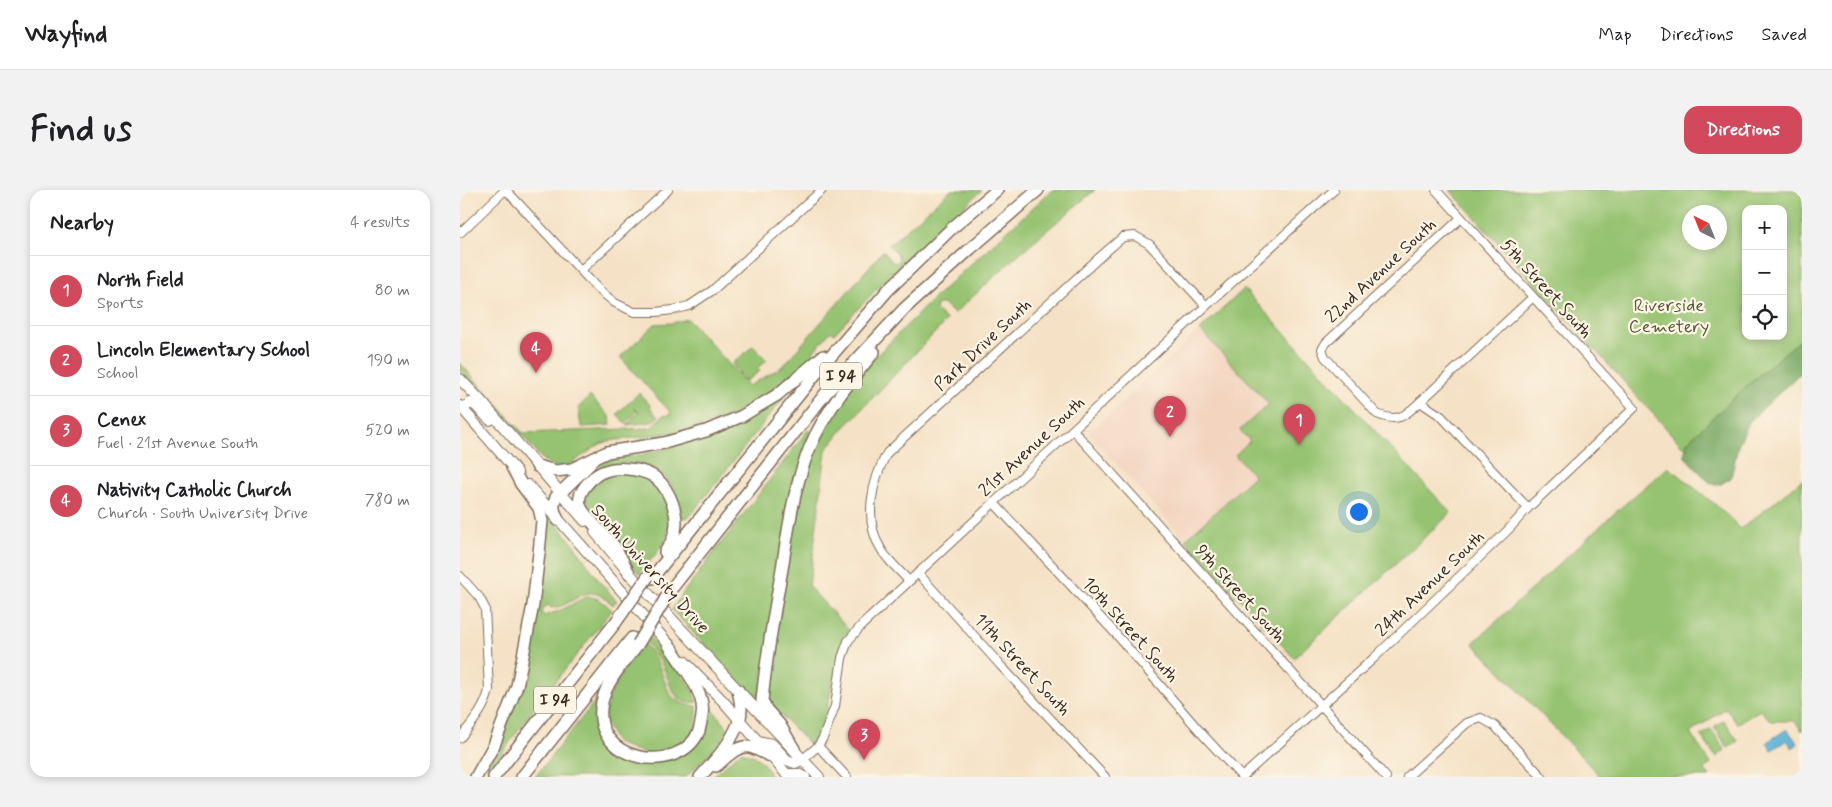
<!DOCTYPE html>
<html lang="en">
<head>
<meta charset="utf-8">
<style>
  body { margin:0; font-family:Mynerve,sans-serif; background:#f2f2f2; color:#202124 }
  .controls { position:absolute; right:15px; top:15px; display:grid; overflow:hidden; border-radius:10px; box-shadow:0 2px 8px #0003 }
  .controls button { width:45px; height:45px; display:grid; place-items:center; padding:0; border:0; border-bottom:1px solid #e0e0e0; background:#fff; color:#202124; font:25px sans-serif }
  .compass { position:absolute; left:1222px; top:15px; width:45px; height:45px; border-radius:50%; background:#fff; box-shadow:0 2px 8px #0003; rotate:317deg }
  .you { position:absolute; left:898px; top:321px; width:18px; height:18px; margin:-12px; border:4px solid #fff; border-radius:50%; background:#1a73e8; box-shadow:0 0 0 8px #1a73e833 }
  .badge { display:grid; place-items:center; width:32px; height:32px; border-radius:50%; background:#d1495b; color:#fff; font-size:16px; font-weight:700 }
  .pin { position:absolute; translate:-50% -41px; filter:drop-shadow(0 1px 2px #0008) }
  .pin::after { content:''; position:absolute; top:26px; width:18px; height:15px; background:inherit; clip-path:polygon(0 0,100% 0,50% 100%) }
  .list { margin:0; padding:0; list-style:none }
  h2 { display:flex; justify-content:space-between; align-items:center; height:65px; margin:0; padding:0 20px; font-size:21px }
  h2 small { font-size:16px; font-weight:400; color:#757577 }
  .list li { display:grid; grid-template-columns:32px 1fr auto; gap:15px; align-items:center; box-sizing:border-box; height:70px; padding:0 20px; border-top:1px solid #e0e0e0 }
  .list b { display:block; font-size:19px; white-space:nowrap }
  .list p { margin:0; font-size:16px; white-space:nowrap; color:#757577 }
  .list em { font-size:16px; font-style:normal; color:#757577 }
  .icon { flex:none; width:28px; height:28px; fill:none; stroke:currentColor; stroke-width:2; stroke-linecap:round; stroke-linejoin:round }
  .map { position:relative; flex:none; width:1342px; height:587px; overflow:hidden; border-radius:15px }
  header { display:flex; align-items:center; gap:30px; box-sizing:border-box; height:70px; padding:0 25px; background:#fff; border-bottom:1px solid #e0e0e0 }
  header strong { font-size:24px }
  nav { display:flex; gap:28px; margin-inline-start:auto; font-size:18px }
  .intro { display:flex; align-items:center; justify-content:space-between; box-sizing:border-box; height:120px; padding:0 30px }
  h1 { margin:0; font-size:35px }
  .button { padding:12px 22px; border-radius:15px; background:#d1495b; color:#fff; font-size:18px; font-weight:700 }
  main { display:flex; gap:30px; padding:0 30px }
  aside { flex:1; background:#fff; border-radius:15px; box-shadow:0 2px 8px #0003 }
  .map>svg:first-child { display:block }
</style>
</head>
<body>
<header>
<strong>Wayfind</strong>
<nav><a>Map</a><a>Directions</a><a>Saved</a></nav>
</header>
<div class="intro"><h1>Find us</h1><a class="button">Directions</a></div>
<main>
<aside>
<h2>Nearby<small>4 results</small></h2>
<ul class="list">
<li><span class="badge">1</span><div><b>North Field</b><p>Sports</p></div><em>80 m</em></li>
<li><span class="badge">2</span><div><b>Lincoln Elementary School</b><p>School</p></div><em>190 m</em></li>
<li><span class="badge">3</span><div><b>Cenex</b><p>Fuel · 21st Avenue South</p></div><em>520 m</em></li>
<li><span class="badge">4</span><div><b>Nativity Catholic Church</b><p>Church · South University Drive</p></div><em>780 m</em></li>
</ul>
</aside>
<div class="map">
<svg width="1342" height="587" viewBox="0 0 1342 587">
  <rect width="100%" height="100%" fill="#fcf5e5"/>
  <filter id="ink" filterUnits="userSpaceOnUse"><feTurbulence type="fractalNoise" baseFrequency=".02" numOctaves="2"/><feDisplacementMap in="SourceGraphic" scale="10" xChannelSelector="R" yChannelSelector="G"/><feConvolveMatrix kernelMatrix="1 2 1 2 8 2 1 2 1" color-interpolation-filters="sRGB"/></filter>
  <filter id="wash" filterUnits="userSpaceOnUse"><feTurbulence type="fractalNoise" baseFrequency=".0096" numOctaves="4" result="noise"/><feDisplacementMap in="SourceGraphic" scale="20" xChannelSelector="R" yChannelSelector="G"/><feGaussianBlur stdDeviation="1.12" result="paint"/><feColorMatrix in="noise" values="0 0 0 0 0 0 0 0 0 0 0 0 0 0 0 0 0 1.4 0 .05"/><feComposite in="paint" operator="in"/></filter>
  <g filter="url(#wash)">
    <rect width="100%" height="100%" fill="#f5e2c6"/>
    <path fill="#f3d4bf" d="M740,140l69,74 -28,26 9,11 4,35 -69,64 -96,-107z"/>
    <g fill="#96c371" stroke="#687648" fill-rule="evenodd">
      <path d="M491,0h31l-93,86 -55,58 -3,-3 -18,21 3,3c-30,31 -78,63 -120,73 -29,7 -58,9 -87,13l-9,3 -31,21 -13,2 -13,-7 -22,-26 -61,-63v-8l63,70 128,-5 11,-12 10,-2 -52,-57 35,-33 17,-1 16,-4 61,67 34,-20 100,-115 9,11 4,1 3,-3 -1,-5 -9,-10z"/>
      <path d="M592,0h43l-74,62 -67,62 -10,-10h-7l-1,6 11,10 -106,111 -15,19 -17,137 40,43c-2,3 -4,6 -6,10 -10,21 -14,96 -34,104l-36,-37 -6,-15 23,-150 10,-51 18,-52 25,-44 34,-40 60,-60z"/>
      <path d="M990,0h352v171l-118,87zM1286,19h37v127h-37zM1230,22h30v30h-30z"/>
      <path d="M784,99l207,224 -157,145 -109,-118 69,-64 -19,-21 15,-14 -10,-11 29,-26 -69,-74z"/>
      <path d="M293,156l14,14 -10,8 3,3 -14,10 -14,-17z"/>
      <path d="M179,203l12,13 -1,2 8,9 -6,5 -25,3v-1l12,-12 -4,-4 2,4 -12,11 -8,-9z"/>
      <path d="M322,205l2,2 -95,120 -7,1c-5,-47 -38,-64 -81,-50l-3,-3c21,-11 39,-8 60,-14 45,-13 83,-34 124,-56z"/>
      <path d="M130,206l20,21 1,8 -28,2 -2,-1 -3,-18z"/>
      <path d="M348,240l3,2 -53,267 -2,1 -84,-90 8,-13z"/>
      <path d="M1208,277l48,38 25,24 61,-49v251l-7,-10h-23l-12,-11 -23,14 -11,-16 -36,25 21,31 -7,5 6,8h-109l-128,-134 145,-133z"/>
      <path d="M160,282c9,2 18,2 26,7 22,11 29,40 19,61 -6,13 -18,23 -26,34l-24,-33 -28,-34c-8,-21 17,-30 33,-35z"/>
      <path d="M84,320l28,32 28,40 17,19 -4,4c-29,-28 -35,1 -62,3l-3,-3 -5,4 -1,4 3,3c6,-4 12,-3 18,-7 22,-11 27,-21 49,1l-86,109 -35,50 -4,-2c20,-45 39,-88 47,-136z"/>
      <path d="M190,447l40,48 7,17c-24,4 -26,-17 -33,-33 -4,-10 -11,-18 -18,-27z"/>
      <path d="M184,454c6,6 11,12 14,20 11,23 7,40 39,42 1,36 -12,37 -40,52l-41,-15c-3,-6 -8,-14 -10,-22 -4,-23 23,-59 38,-77z"/>
      <path d="M139,506c-22,74 81,81 104,39 4,-10 6,-19 3,-30h3l18,22 1,3 -8,12 -34,35h-151z"/>
      <path d="M1264,530l14,21 -10,7 -14,-21z"/>
      <path d="M1251,539l14,21 -9,7 -15,-21z"/>
      <path d="M283,561l1,2c12,1 24,12 26,24h-58l26,-23z"/>
    </g>
    <path fill="#78a963" stroke="#5a6a40" d="M1342,148v36h-3l-50,48 -11,24 -7,32 -10,6h-10l-27,-28 3,-14 56,-53z"/>
    <path fill="#5cb4d9" stroke="#4c6f7c" d="M1327,539l11,15 -6,4 -5,-8 -15,10 -5,-8z"/>
  </g>
  <g filter="url(#ink)">
    <g fill="none" stroke-linecap="round" stroke-linejoin="round">
      <g stroke="#7c6a59" stroke-width="10">
        <g id="minor">
          <path d="M46,0l92,99 17,14 19,9h22l17,-2 16,-4 24,-16 109,-100"/>
          <path d="M1001,28l-120,111 -15,14 -4,6 3,8 52,57c21,9 28,2 43,-12l21,14 87,92"/>
          <path d="M0,43l45,-43"/>
          <path d="M121,80l87,-80"/>
          <path d="M960,212l113,-105"/>
          <path d="M613,240l313,347"/>
          <path d="M534,313l121,130 89,103 38,41"/>
          <path d="M458,383l83,93 104,111"/>
          <path d="M0,386l19,21 6,11 4,82c-4,19 -17,33 -29,48"/>
          <path d="M449,391c-9,-10 -22,-21 -28,-32 -18,-29 -9,-68 6,-96l215,-198 21,-18 12,-1 14,8 57,62"/>
          <path d="M358,556l29,31"/>
          <path d="M343,569l15,-13 5,-8 12,-32 7,-48 6,-17 14,-16 344,-319 128,-116"/>
          <path d="M782,587l132,-119 134,-128 20,-22 106,-100 -198,-218"/>
          <path d="M947,587l60,-54 14,-5 14,8 47,51"/>
        </g>
      </g>
      <g stroke="#7c6a59" stroke-width="12">
        <g id="major">
          <path d="M0,189l21,22 104,120"/>
          <path d="M0,216l57,66"/>
          <path d="M2,219l8,-6 5,2 15,15"/>
          <path d="M68,295l146,165"/>
          <path d="M135,342l34,41 190,204"/>
          <path d="M224,471l39,40 66,76"/>
          <path d="M297,551l15,3 15,16 8,3 8,-4"/>
          <path d="M326,584h12l7,3"/>
        </g>
      </g>
      <g stroke="#7c6a59" stroke-width="14">
        <g id="highway">
          <path d="M77,276l19,5 16,-2 35,-17 57,-9 42,-12 36,-15 35,-21 46,-39"/>
          <path d="M98,330c-4,-9 -6,-14 -2,-23l34,-33"/>
          <path d="M169,383c-5,-9 -9,-18 -15,-27 -8,-11 -31,-30 -34,-41 -2,-9 2,-15 7,-21 11,-13 24,-17 41,-15 9,1 17,2 25,7 14,9 23,31 23,47 0,10 -5,21 -11,29"/>
          <path d="M192,388l162,-202 74,-86 63,-61 46,-39"/>
          <path d="M212,398l154,-195 78,-84 66,-60 68,-59"/>
          <path d="M178,454c-13,17 -31,36 -36,58 -13,61 78,75 97,29 2,-9 5,-18 3,-27 -3,-19 -23,-43 -33,-59"/>
          <path d="M334,559l-14,-24 -14,-16 -4,-8c4,-44 12,-88 20,-132 7,-45 13,-92 33,-133 16,-32 37,-57 59,-84"/>
          <path d="M256,576c10,-8 23,-24 37,-18 6,2 12,6 18,8"/>
          <path d="M16,587l18,-32 23,-59 16,-81 6,-52 3,-32 -3,-13 -18,-24 -9,-17"/>
          <path d="M34,587l122,-155"/>
          <path d="M62,587l110,-139"/>
          <path d="M240,587c14,-16 32,-34 39,-56 4,-10 1,-21 -1,-31"/>
        </g>
      </g>
      <use href="#minor" stroke="#fff" stroke-width="8"/>
      <use href="#major" stroke="#fff" stroke-width="10"/>
      <use href="#highway" stroke="#fff" stroke-width="11"/>
      <g stroke="#7c6a59" stroke-width="14" stroke-linecap="butt">
        <g id="highway-bridge">
          <path d="M156,432l33,-47"/>
          <path d="M178,454l34,-56"/>
        </g>
      </g>
      <use href="#highway-bridge" stroke="#fff" stroke-width="11"/>
    </g>
  </g>
  <g text-anchor="middle" dominant-baseline="central" stroke-width="4.5" stroke-linejoin="round" paint-order="stroke">
    <g fill="#fcf5e5" stroke="#75675a" stroke-width="1">
      <rect x="360" y="172.5" width="42" height="27" rx="4"/>
      <rect x="74" y="496.5" width="42" height="27" rx="4"/>
    </g>
    <g font-size="16" font-weight="bold" fill="#3b2a1e">
      <text x="381" y="186">I 94</text>
      <text x="95" y="510">I 94</text>
    </g>
    <g font-size="18" fill="#3b2a1e" stroke="#fcf5e5">
      <text transform="translate(921 81) rotate(-43)">22nd Avenue South</text>
      <text transform="translate(1086 99) rotate(48)">5th Street South</text>
      <text transform="translate(523 155) rotate(-43)">Park Drive South</text>
      <text transform="translate(572 257) rotate(-43)">21st Avenue South</text>
      <text transform="translate(190 379) rotate(48)">South University Drive</text>
      <text transform="translate(970 394) rotate(-44)">24th Avenue South</text>
      <text transform="translate(780 404) rotate(48)">9th Street South</text>
      <text transform="translate(670 440) rotate(48)">10th Street South</text>
      <text transform="translate(562 475) rotate(47)">11th Street South</text>
    </g>
    <g font-size="18" fill="#565837" stroke="#fcf5e5">
      <text x="1209" y="116">Riverside<tspan x="1209" dy="21">Cemetery</tspan></text>
    </g>
  </g>
</svg>
<div class="controls">
<button>+</button>
<button>−</button>
<button><svg class="icon" aria-label="locate" viewBox="0 0 24 24"><circle cx="12" cy="12" r="6"/><path d="M12 2v4M12 18v4M2 12h4M18 12h4"/></svg></button>
</div>
<svg class="compass" viewBox="-18 -18 36 36"><path d="M0-13l5 13h-10z" fill="#e53935"/><path d="M0 13l5-13h-10z" fill="#757577"/></svg>
<div class="you"></div>
<div class="pin badge" style="left:839px;top:255px">1</div>
<div class="pin badge" style="left:710px;top:247px">2</div>
<div class="pin badge" style="left:404px;top:570px">3</div>
<div class="pin badge" style="left:76px;top:183px">4</div>
</div>
</main>
</body>
</html>
